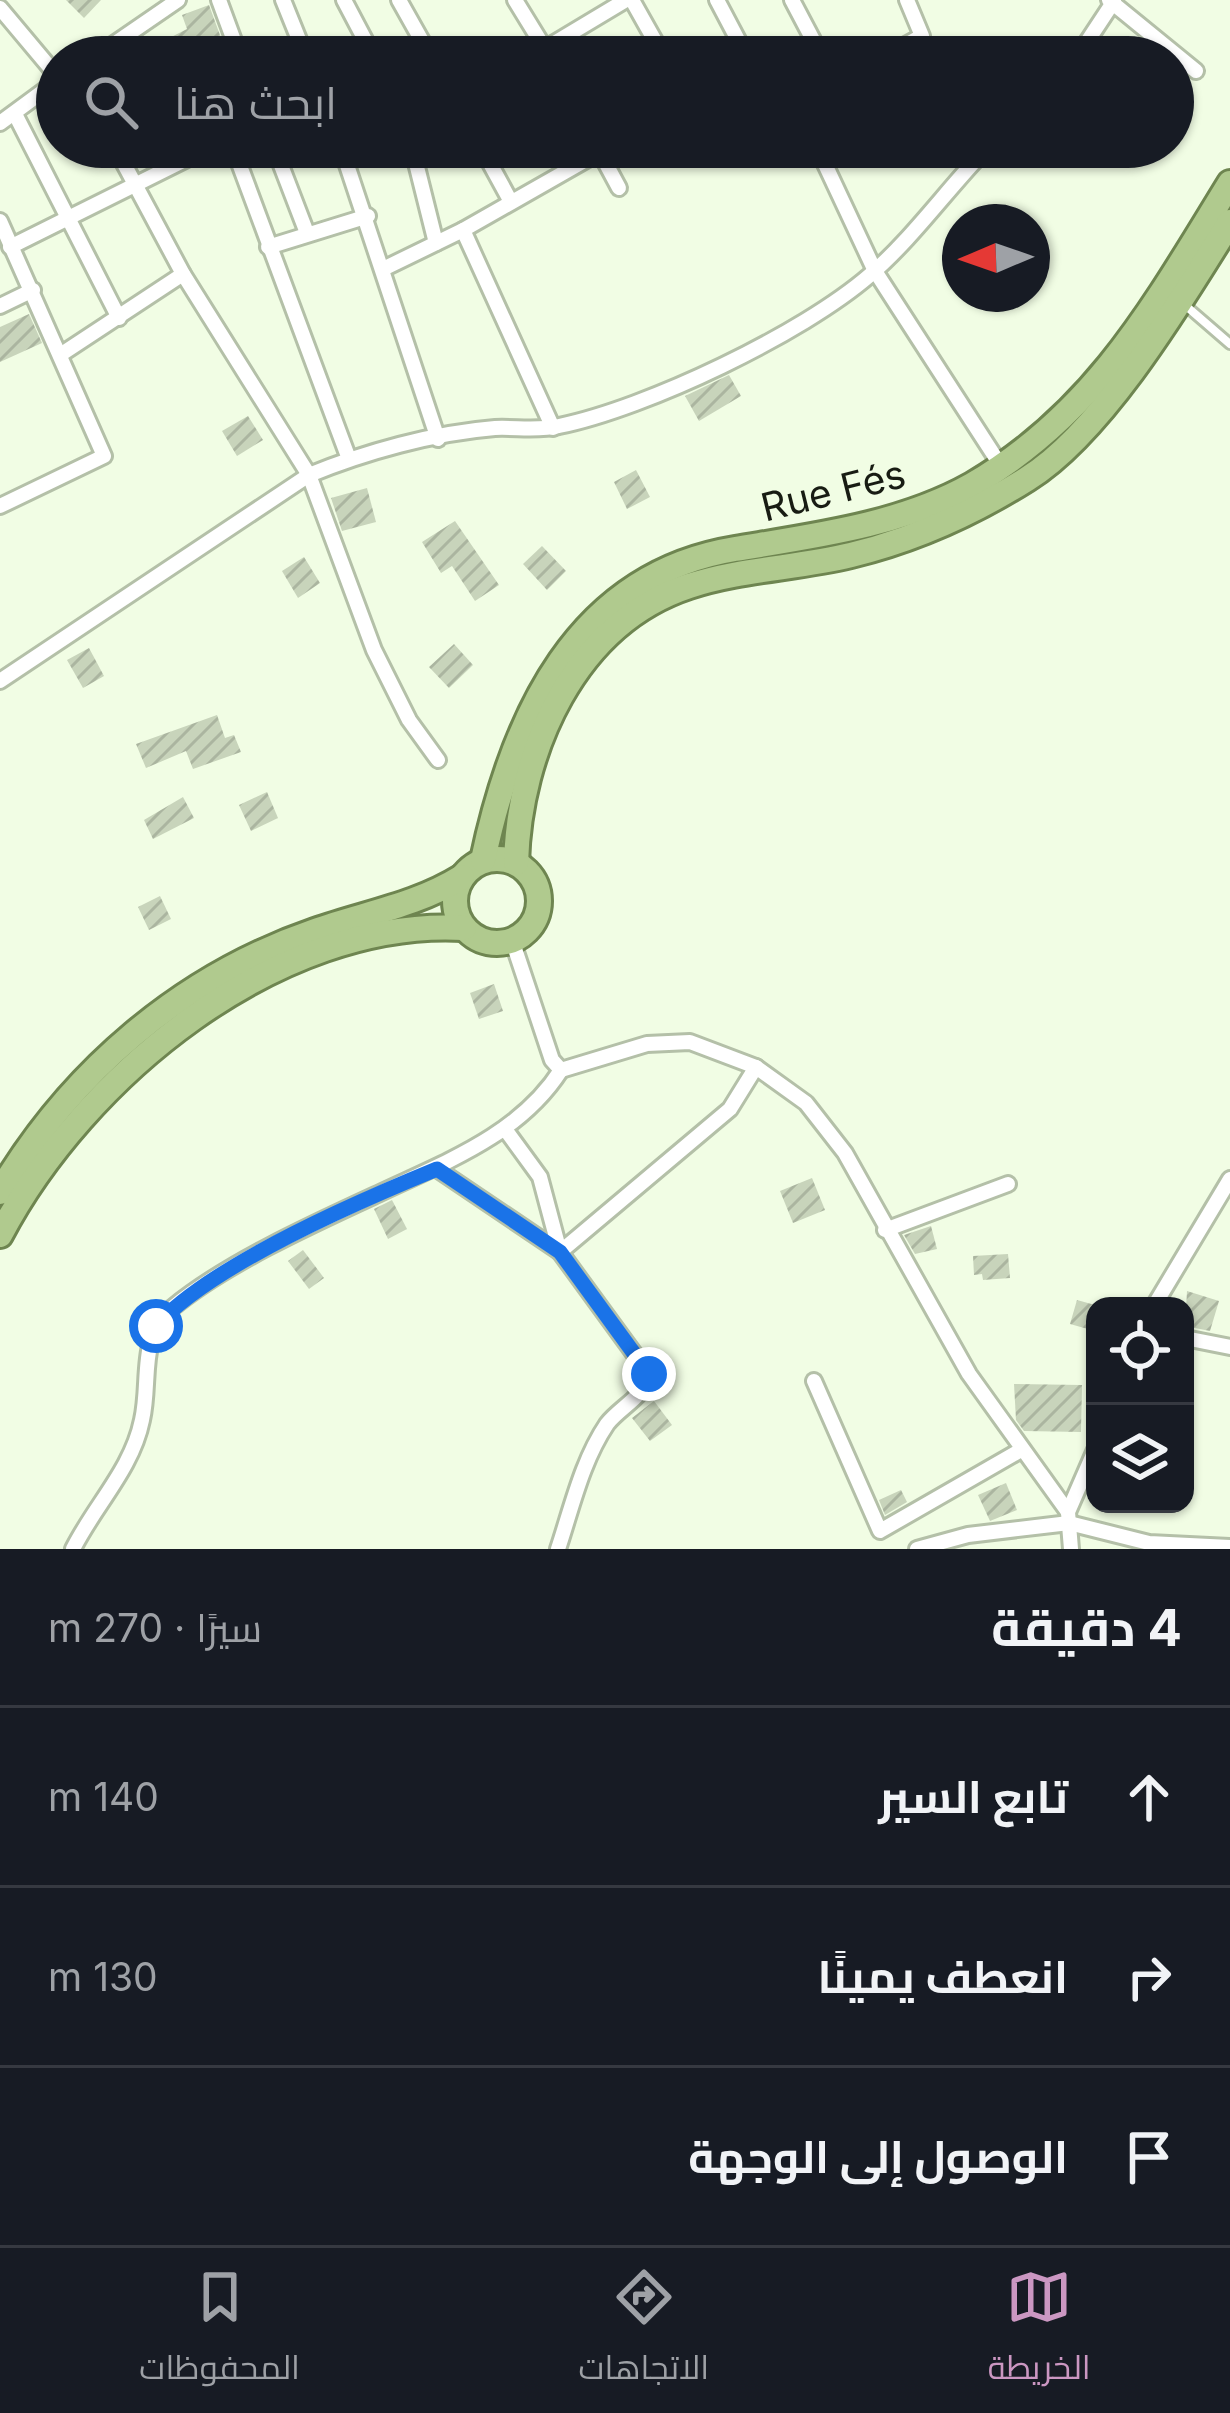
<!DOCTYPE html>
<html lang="ar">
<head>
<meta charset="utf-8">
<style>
  body { margin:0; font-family:Inter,Cairo,sans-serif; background:#242831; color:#f1f3f6; direction:rtl }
  .controls { position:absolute; right:36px; bottom:36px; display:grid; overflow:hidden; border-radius:24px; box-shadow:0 3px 9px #0004 }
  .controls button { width:108px; height:108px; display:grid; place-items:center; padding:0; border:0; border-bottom:3px solid #363941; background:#171b24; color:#f1f3f6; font:60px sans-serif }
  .compass { position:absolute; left:942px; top:204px; width:108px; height:108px; border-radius:50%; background:#171b24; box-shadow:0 3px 9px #0004; rotate:268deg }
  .stop { position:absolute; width:36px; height:36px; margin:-27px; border:9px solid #1a73e8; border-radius:50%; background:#fff }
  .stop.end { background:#1a73e8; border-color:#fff; box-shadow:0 3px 12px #0008 }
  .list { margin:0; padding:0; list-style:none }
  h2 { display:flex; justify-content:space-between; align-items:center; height:156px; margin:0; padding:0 48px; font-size:51px }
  h2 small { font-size:39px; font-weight:400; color:#9ea1a6 }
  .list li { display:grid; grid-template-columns:78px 1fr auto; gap:36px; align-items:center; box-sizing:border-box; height:180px; padding:0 48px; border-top:3px solid #363941 }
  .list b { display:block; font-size:45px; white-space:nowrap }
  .list em { font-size:39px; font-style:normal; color:#9ea1a6 }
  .icon { flex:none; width:66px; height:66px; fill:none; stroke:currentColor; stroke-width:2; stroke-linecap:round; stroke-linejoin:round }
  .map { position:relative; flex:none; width:1230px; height:1549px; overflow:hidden; direction:ltr }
  .search { position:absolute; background:#171b24; box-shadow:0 3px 9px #0004; left:36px; right:36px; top:36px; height:132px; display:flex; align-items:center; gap:30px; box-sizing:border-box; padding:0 42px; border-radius:66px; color:#9ea1a6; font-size:45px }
  .sheet { height:696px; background:#171b24 }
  nav { display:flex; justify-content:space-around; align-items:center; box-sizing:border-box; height:168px; border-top:3px solid #363941; background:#171b24; font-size:33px; color:#9ea1a6 }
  nav a { display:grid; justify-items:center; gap:6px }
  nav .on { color:#cb97c2 }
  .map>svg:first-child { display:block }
</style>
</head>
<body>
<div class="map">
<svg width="1230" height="1549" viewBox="0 0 1230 1549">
  <defs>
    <pattern id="building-hatch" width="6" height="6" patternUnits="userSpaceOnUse" patternTransform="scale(3)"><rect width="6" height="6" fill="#c8d4bb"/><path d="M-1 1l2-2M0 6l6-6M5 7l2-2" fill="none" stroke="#abb5a0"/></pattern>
  </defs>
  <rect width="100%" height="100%" fill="#f1fde4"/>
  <g fill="url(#building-hatch)">
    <path d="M66,0h35l-17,18z"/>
    <path d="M209,5l19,52h-96l55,-28 -5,-14z"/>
    <path d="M29,314l13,29 -42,19v-35z"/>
    <path d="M729,375l12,21 -42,25 -14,-25z"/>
    <path d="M248,416l15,24 -26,16 -15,-25z"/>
    <path d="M636,470l14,27 -23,12 -13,-27z"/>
    <path d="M367,488l9,34 -34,9 -11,-33z"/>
    <path d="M455,521l44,64 -24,16 -23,-35 -11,7 -19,-31z"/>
    <path d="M542,546l24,25 -19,19 -24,-26z"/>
    <path d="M304,557l16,26 -22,15 -16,-27z"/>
    <path d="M454,644l19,21 -24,23 -20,-21z"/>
    <path d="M89,648l15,28 -21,12 -16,-28z"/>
    <path d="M217,715l8,23 9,-3 7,17 -48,17 -7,-18 -40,17 -10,-24z"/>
    <path d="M267,792l11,26 -27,13 -12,-26z"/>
    <path d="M183,797l11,21 -41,21 -9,-19z"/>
    <path d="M160,896l11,23 -22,11 -11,-23z"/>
    <path d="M494,984l9,27 -24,8 -9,-26z"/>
    <path d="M812,1178l13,32 -32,13 -13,-32z"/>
    <path d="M392,1200l15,29 -19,10 -14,-30z"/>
    <path d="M931,1226l6,23 -22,5 -11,-19z"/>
    <path d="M303,1250l21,28 -15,11 -21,-28z"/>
    <path d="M1008,1254l2,24 -27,2 -1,-6 -8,1 -1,-19z"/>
    <path d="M1187,1291l32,10 -9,30 -25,-5z"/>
    <path d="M1077,1300l18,5v26l-25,-7z"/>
    <path d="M1014,1384l68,1 -1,47 -57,-1 -8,-11z"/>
    <path d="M654,1401l18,24 -22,16 -18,-23z"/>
    <path d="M1006,1483l11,27 -27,11 -12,-26z"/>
    <path d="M901,1490l6,12 -22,13 -6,-15z"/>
  </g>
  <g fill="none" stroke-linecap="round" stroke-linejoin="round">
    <g stroke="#b4c0a8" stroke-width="14">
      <path id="service" d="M1186,306l44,38"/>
    </g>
    <g stroke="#b4c0a8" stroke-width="20">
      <g id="minor">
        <path d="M219,0l21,57"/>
        <path d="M283,0l23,57"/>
        <path d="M344,0l30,57"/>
        <path d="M399,0l32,57"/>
        <path d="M515,0l35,57"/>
        <path d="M632,0l32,57"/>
        <path d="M717,0l30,57"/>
        <path d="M792,0l30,57"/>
        <path d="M1109,0l87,71"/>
        <path d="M0,8l57,68"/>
        <path d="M546,48l80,-48"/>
        <path d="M95,57l83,-57"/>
        <path d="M884,57l38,-21 -15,-36"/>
        <path d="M1077,57l37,-56"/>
        <path d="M15,114l104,204"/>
        <path d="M0,123l57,-42"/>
        <path d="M115,147l68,127 126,201 65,175 35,70 29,40"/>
        <path d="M233,147l116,312"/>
        <path d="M274,147l33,86"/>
        <path d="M341,147l97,292"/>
        <path d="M412,147l24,96"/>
        <path d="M481,147l30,55"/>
        <path d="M597,147l22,41"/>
        <path d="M817,147l58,124 126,195"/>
        <path d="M0,221l104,235 -104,50"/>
        <path d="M463,230l137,-78"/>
        <path d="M10,247l201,-100"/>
        <path d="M268,247l100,-31"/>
        <path d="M385,268l78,-38 90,198"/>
        <path d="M0,306l33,-16"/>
        <path d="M60,355l123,-81"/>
        <path d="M0,681l309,-206c56,-23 124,-42 186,-47 21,-1 43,3 64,-2 88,-18 243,-92 311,-151 43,-37 78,-87 118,-128"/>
        <path d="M512,940l40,120 9,10 86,-26 43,-2 66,25 50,36 39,50 124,221 99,138"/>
        <path d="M505,1129l35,48 20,75 89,122c-3,22 -29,33 -42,50 -25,37 -35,83 -49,125"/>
        <path d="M437,1169l123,83 170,-143 26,-42"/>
        <path d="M885,1230l123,-46"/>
        <path d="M1154,1306l76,-127"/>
        <path d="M1185,1338l45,9"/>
        <path d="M814,1381l66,150 141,-81"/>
        <path d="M73,1549c22,-44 59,-80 69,-129 9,-39 -4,-83 30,-112 54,-45 145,-86 210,-116 66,-31 138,-58 179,-122"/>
        <path d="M917,1549l51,-14 101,-12 80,20 81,4"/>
        <path d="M1071,1549l-3,-37 27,-62"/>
      </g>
    </g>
    <g stroke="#6e8550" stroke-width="30">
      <g id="trunk">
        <circle cx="497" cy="901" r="42"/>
        <path d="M483,860c30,-142 93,-285 252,-311 78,-13 166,-24 237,-64 125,-73 184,-182 258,-302"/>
        <path d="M516,863c3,-112 58,-239 173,-277 51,-17 109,-18 162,-31 62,-15 122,-42 176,-76 76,-47 155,-180 203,-257"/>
        <path d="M0,1192c71,-120 181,-215 315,-261 51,-18 100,-25 147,-54"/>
        <path d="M0,1235c83,-158 277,-318 464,-307"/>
      </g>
    </g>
    <use href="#service" stroke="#fff" stroke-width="8"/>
    <use href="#minor" stroke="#fff" stroke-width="14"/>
    <use href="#trunk" stroke="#b0ca8e" stroke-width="24"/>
  </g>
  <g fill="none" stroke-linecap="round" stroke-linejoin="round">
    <path stroke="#1a73e8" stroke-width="15" d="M156,1326c55,-61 203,-125 281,-157l123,83 89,122"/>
  </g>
  <g text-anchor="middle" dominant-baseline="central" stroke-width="10" stroke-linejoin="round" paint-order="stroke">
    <g font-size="39" fill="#181c13" stroke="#f1fde4">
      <text transform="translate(833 490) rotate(-14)">Rue Fés</text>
    </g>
  </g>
</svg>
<div class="controls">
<button><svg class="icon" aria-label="locate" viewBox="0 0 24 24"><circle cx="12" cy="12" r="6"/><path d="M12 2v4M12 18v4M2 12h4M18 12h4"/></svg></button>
<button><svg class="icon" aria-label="layers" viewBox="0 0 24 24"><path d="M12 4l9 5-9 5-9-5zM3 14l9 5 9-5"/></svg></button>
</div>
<svg class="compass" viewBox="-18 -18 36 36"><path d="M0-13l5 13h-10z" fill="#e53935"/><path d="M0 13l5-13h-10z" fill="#9ea1a6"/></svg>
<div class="stop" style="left:156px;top:1326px"></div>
<div class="stop end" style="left:649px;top:1374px"></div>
<div class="search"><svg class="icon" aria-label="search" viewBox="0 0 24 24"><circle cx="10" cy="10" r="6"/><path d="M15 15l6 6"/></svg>ابحث هنا</div>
</div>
<section class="sheet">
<h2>4 دقيقة<small>سيرًا · 270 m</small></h2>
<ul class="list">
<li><svg class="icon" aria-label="ahead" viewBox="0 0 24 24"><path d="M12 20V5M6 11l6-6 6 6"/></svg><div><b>تابع السير</b></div><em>140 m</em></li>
<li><svg class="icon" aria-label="right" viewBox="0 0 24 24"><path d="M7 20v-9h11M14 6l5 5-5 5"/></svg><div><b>انعطف يمينًا</b></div><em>130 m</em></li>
<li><svg class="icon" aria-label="arrive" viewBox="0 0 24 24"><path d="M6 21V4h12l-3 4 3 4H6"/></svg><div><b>الوصول إلى الوجهة</b></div></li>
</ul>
</section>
<nav>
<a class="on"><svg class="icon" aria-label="map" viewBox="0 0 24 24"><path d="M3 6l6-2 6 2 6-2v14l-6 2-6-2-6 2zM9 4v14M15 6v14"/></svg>الخريطة</a>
<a><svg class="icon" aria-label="directions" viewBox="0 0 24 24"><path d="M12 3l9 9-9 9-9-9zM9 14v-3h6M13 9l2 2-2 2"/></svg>الاتجاهات</a>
<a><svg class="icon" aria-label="saved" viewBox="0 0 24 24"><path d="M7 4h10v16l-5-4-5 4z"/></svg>المحفوظات</a>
</nav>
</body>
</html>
